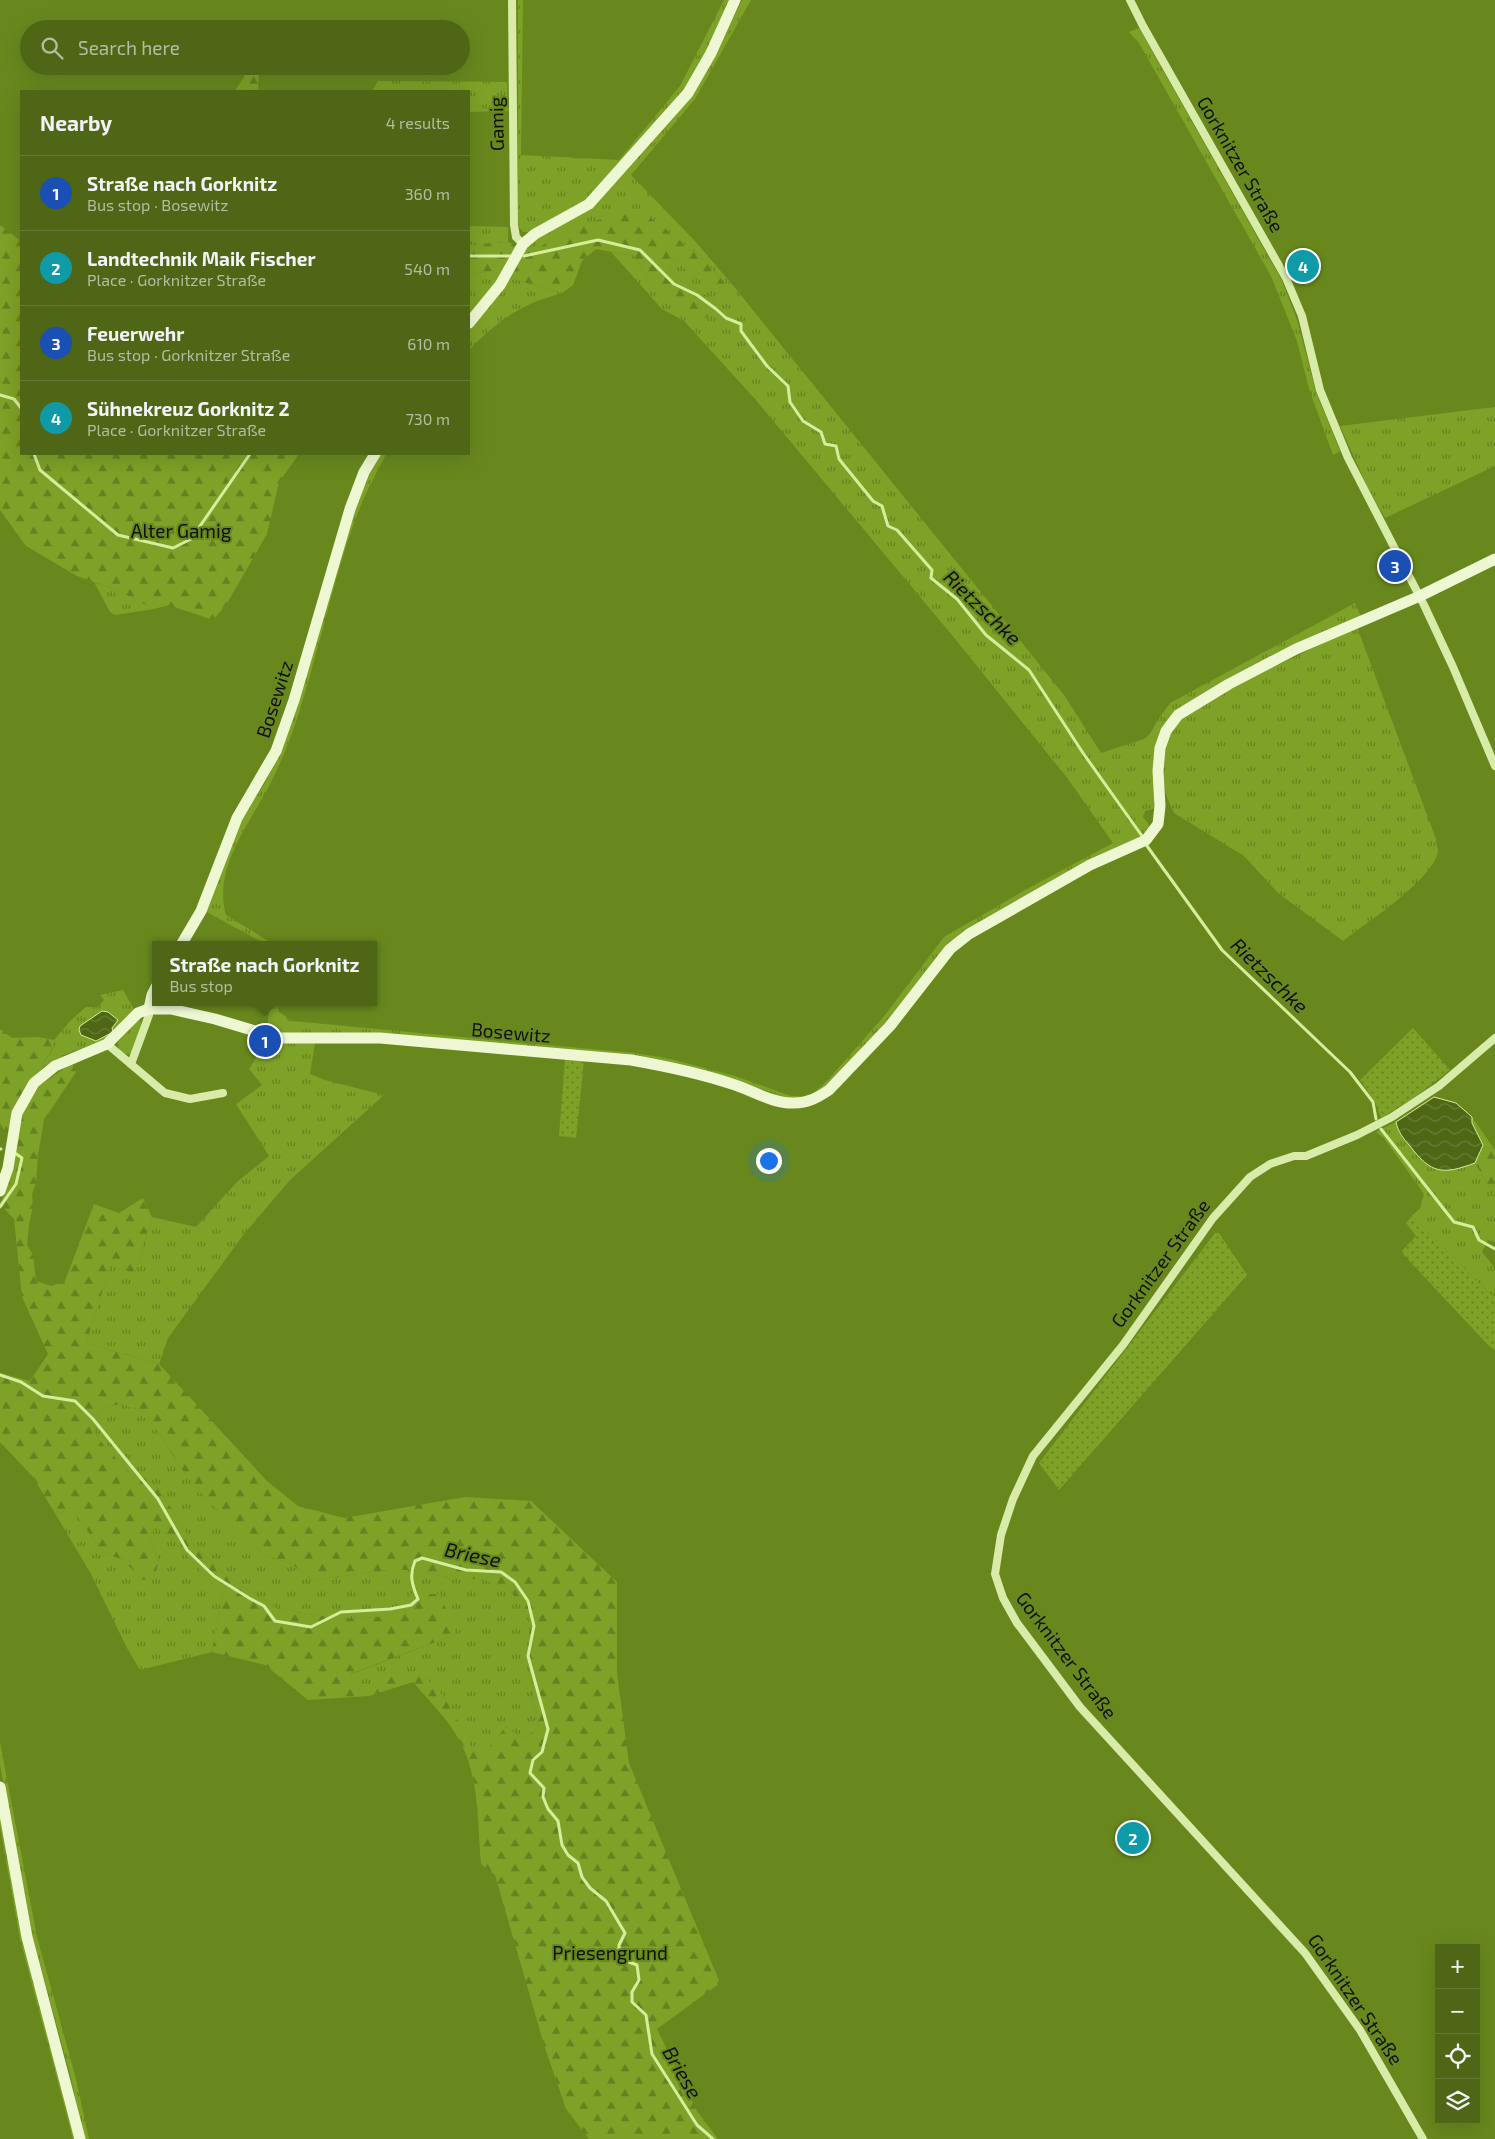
<!DOCTYPE html>
<html lang="en">
<head>
<meta charset="utf-8">
<style>
  body { margin:0; font-family:"Exo 2",sans-serif; background:#556c1f; color:#f1f3f6 }
  .controls { position:absolute; right:15px; bottom:15px; display:grid; overflow:hidden; border-radius:0px; box-shadow:0 5px 20px #0002 }
  .controls button { width:45px; height:45px; display:grid; place-items:center; padding:0; border:0; border-bottom:1px solid #657a35; background:#4e6616; color:#f1f3f6; font:25px sans-serif }
  .you { position:absolute; left:768px; top:1160px; width:18px; height:18px; margin:-12px; border:4px solid #fff; border-radius:50%; background:#1a73e8; box-shadow:0 0 0 8px #1a73e833 }
  .badge { display:grid; place-items:center; width:32px; height:32px; border-radius:50%; background:#d6ab8b; color:#fff; font-size:16px; font-weight:700 }
  .pin { position:absolute; translate:-50% -50%; border:2px solid #fff; box-shadow:0 1px 5px #0006 }
  .popup { position:absolute; left:152px; top:941px; width:225px; height:65px; box-sizing:border-box; display:grid; place-content:center; border-radius:0px; background:#4e6616; filter:drop-shadow(0 1px 4px #0005); font-size:16px; white-space:nowrap; color:#b3bda1 }
  .popup b { font-size:19px; color:#f1f3f6 }
  .popup::after { content:''; position:absolute; left:50%; top:100%; margin-left:-10px; border:10px solid transparent; border-top-color:#4e6616 }
  .list { margin:0; padding:0; list-style:none }
  h2 { display:flex; justify-content:space-between; align-items:center; height:65px; margin:0; padding:0 20px; font-size:21px }
  h2 small { font-size:16px; font-weight:400; color:#b3bda1 }
  .list li { display:grid; grid-template-columns:32px 1fr auto; gap:15px; align-items:center; box-sizing:border-box; height:75px; padding:0 20px; border-top:1px solid #657a35 }
  .list b { display:block; font-size:19px; white-space:nowrap }
  .list p { margin:0; font-size:16px; white-space:nowrap; color:#b3bda1 }
  .list em { font-size:16px; font-style:normal; color:#b3bda1 }
  .icon { flex:none; width:28px; height:28px; fill:none; stroke:currentColor; stroke-width:2; stroke-linecap:round; stroke-linejoin:round }
  .map { position:relative; flex:none; width:1495px; height:2139px; overflow:hidden }
  .search { position:absolute; background:#4e6616; box-shadow:0 5px 20px #0002; left:20px; top:20px; width:450px; height:55px; display:flex; align-items:center; gap:12px; box-sizing:border-box; padding:0 18px; border-radius:28px; color:#b3bda1; font-size:19px }
  .panel { position:absolute; background:#4e6616; box-shadow:0 5px 20px #0002; left:20px; top:90px; width:450px; height:365px; border-radius:0px }
  .map>svg:first-child { display:block }
</style>
</head>
<body>
<div class="map">
<svg width="1495" height="2139" viewBox="0 0 1495 2139">
  <defs>
    <pattern id="grass-tufts" width="24" height="20" patternUnits="userSpaceOnUse" patternTransform="scale(1.25)"><rect width="24" height="20" fill="#7ea127"/><path d="M3 7l-1-3M5 7V3M7 7l1-3M15 17l-1-3M17 17v-4M19 17l1-3" fill="none" stroke="#668220"/></pattern>
    <pattern id="forest-firs" width="22" height="20" patternUnits="userSpaceOnUse" patternTransform="scale(1.25)"><rect width="22" height="20" fill="#7ea127"/><path d="M5 1l3.5 6h-7zM16 11l3.5 6h-7z" fill="#668220"/></pattern>
    <pattern id="garden-dots" width="8" height="8" patternUnits="userSpaceOnUse" patternTransform="scale(1.25)"><rect width="8" height="8" fill="#7ea127"/><path d="M2 2h.1M6 6h.1" fill="none" stroke="#668220" stroke-width="1.8" stroke-linecap="round"/></pattern>
    <pattern id="water-waves" width="16" height="10" patternUnits="userSpaceOnUse" patternTransform="scale(1.25)"><rect width="16" height="10" fill="#4d6714"/><path d="M0 5q4-4 8 0t8 0" fill="none" stroke="#687b3d"/></pattern>
  </defs>
  <rect width="100%" height="100%" fill="#68881e"/>
  <g fill="url(#grass-tufts)" fill-rule="evenodd">
    <path d="M518,0h5l-2,155 98,5 61,-74 44,-86h7l-23,51 -25,41 -96,108 -58,32h-6l-4,-5 -1,-6z"/>
    <path d="M742,0h9l-56,99 -64,76 63,65 37,43 333,412 37,58 43,-14 6,-5 7,-13 13,-18 185,-100 6,13 -70,31 -128,82 -7,79 -11,3 -2,6 5,6 2,6 -4,6 -179,95 -79,93 -72,72 -23,5 -58,-20 -69,-18 -368,-26 -31,-4 3,-30h6l3,10 13,9 342,32 33,5 68,18 56,20h14l10,-4 13,-12 57,-65 59,-78 83,-48 86,-46 -45,-64 -112,-139 -201,-241 -71,-78 -22,-12 -51,-57 23,4 23,38 59,8 -36,-22 -12,-10 6,-11c18,5 32,17 46,29l4,-6 -29,-32 -143,-11 -13,9h-14l92,-69 98,-124z"/>
    <path d="M1139,28l143,253 15,39 19,72 24,59 -7,4 -24,-66 -12,-48 -26,-65 -132,-233 -10,-11z"/>
    <path d="M378,81l129,1 1,29 -39,1v-21h-97z"/>
    <path d="M469,226l39,1v15l-39,3z"/>
    <path d="M491,271l11,3 -33,43v-43z"/>
    <path d="M510,278l52,15c-43,12 -62,26 -93,57v-21l34,-40z"/>
    <path d="M1495,407v59l-110,52 -17,-30 -28,-62z"/>
    <path d="M379,454h7c-8,17 -18,33 -25,51 -16,39 -27,82 -38,123 -15,54 -28,109 -54,158 -21,40 -56,82 -43,129l49,30h-8l-62,-34 36,-92 24,-36 15,-31 58,-193 29,-83z"/>
    <path d="M94,582l25,9 35,18 -39,6 -5,-3z"/>
    <path d="M1357,627l79,212c0,4 2,9 2,12 -4,28 -73,73 -95,90l-65,-48 -34,-37 -70,-43 -8,-18 -4,-20 1,-25 7,-17 10,-15 52,-31z"/>
    <path d="M123,990l11,19 -20,24 -9,6 -41,16 -19,11 -3,-3c6,-6 13,-13 12,-23l17,-20 15,-13h12l6,-7 -4,-5zM102,1011l7,1 9,8 -6,8 1,4 -17,9 -15,-7 -2,-4 1,-4z"/>
    <path d="M140,1019l1,5 -9,29 -6,2 -7,-6 -1,-7z"/>
    <path d="M266,1042l49,1 -5,31 15,6 59,15 -94,85 -46,54 -76,104 -9,26 -73,-21 24,-77 25,7 17,-56 44,10 41,-45 32,-26 -33,-52 26,-19 -13,-16z"/>
    <path d="M1396,1122c2,10 7,16 14,24 21,28 33,29 65,17l20,33v46l-7,-2 -6,12 13,16v31l-83,-83 8,-8 4,-14 -40,-56 -8,-6z"/>
    <path d="M119,1404l25,7 44,67 42,47 35,30 27,9 20,16 77,-10h31l32,9h28l29,9 20,32 4,86 6,21 -15,12 -18,-12 -28,33 -15,-26 -55,-60 -47,13 -12,-12 107,-41 -51,-24 -26,7 -39,2 -62,-10 -52,-33 -31,-30 -37,-58 -10,-9 -16,-3 -33,-36 -5,-10 2,-12 8,-10z"/>
    <path d="M71,1508l31,43 21,9 20,20 16,-19 -10,-24 6,-9 12,6 56,61 -11,57 -72,18 -13,-22 -36,-74 -35,-59z"/>
    <path d="M0,1742l37,195 38,138 14,64h-5l-13,-61 -38,-140 -33,-173z"/>
    <path d="M0,1811l75,328h-2l-53,-200 -20,-113z"/>
  </g>
  <g fill="url(#forest-firs)" fill-rule="evenodd">
    <path d="M251,66h12l-4,6 -1,19h-23z"/>
    <path d="M642,211l51,40 2,-1 29,32 -4,6 -17,-14 -8,4 -9,-4 -3,-12 -9,-3 -6,11 12,10 36,22 -3,11 -9,6 -47,-25 -23,-38 -38,-7 -14,12 -9,24 -11,8 -52,-15 15,-30h14l13,-9 32,-15 35,-10z"/>
    <path d="M0,225l21,16v213h278l-20,28 -12,52 -41,71 -13,15 -44,-15 -15,4 -35,-18 -42,-15 -51,-30 -26,-36z"/>
    <path d="M508,242l8,3 1,4 -15,25 -11,-3 -22,3v-29z"/>
    <path d="M0,1029l12,9 26,-1 16,3v5l-5,10 -7,8 3,3c-24,21 -31,39 -38,69l-7,-12z"/>
    <path d="M72,1063l4,9 -32,48 -6,35 -2,28 -4,11 1,12 -4,19 -2,20 6,10 3,26 15,5 14,-5 29,-77 25,9 24,-15 9,19 -17,56 -25,-7 -24,77 73,21 108,117 31,25 46,12 121,-21 66,4 86,81v92l12,89 91,220 -63,46 40,82 21,28h-129l-23,-30 -21,-61 -50,-173 -14,-11c-4,-44 -1,-93 -26,-131 -11,-18 -28,-34 -42,-51l-44,14 -61,4 -43,-35 -53,-13 11,-57 -56,-61 -12,-6 -6,9 10,24 -5,17 -11,2 -20,-20 -21,-9 -31,-43 -15,7 -23,-38 -33,-35v-69l30,8 18,-27 -26,-57 -8,-78 -14,-15 7,-17 4,-16 11,-59 17,-26zM119,1404l25,7 44,67 42,47 35,30 27,9 20,16 77,-10h31l32,9h28l29,9 20,32 4,86 6,21 -15,12 -18,-12 -28,32c-14,-23 -37,-87 -69,-85 -16,0 -33,9 -48,13l-11,-13 106,-40 -16,-40h-31l-5,16 -25,7 -39,2 -62,-10 -52,-33 -31,-30 -37,-58 -10,-9 -16,-3 -33,-36 -5,-10 2,-12 8,-10z"/>
    <path d="M1472,1117l23,33v46l-20,-33 8,-18 -11,-22z"/>
  </g>
  <g fill="url(#garden-dots)">
    <path d="M1413,1028l37,42 -35,27 -34,21 -6,-16 -15,-22z"/>
    <path d="M565,1059l19,2 -8,77 -17,-2z"/>
    <path d="M1412,1216l83,83v51l-6,-4 -88,-94 15,-16 -10,-13z"/>
    <path d="M1215,1233h4l28,42 -188,215 -20,-27z"/>
  </g>
  <g fill="url(#water-waves)" stroke="#d6ed9b">
    <path d="M102,1011l6,1 10,8 -6,8 1,4 -17,9 -15,-6 -2,-5 1,-4z"/>
    <path d="M1434,1097l22,6 16,14v6l11,22 -8,18c-32,12 -44,11 -65,-17 -7,-8 -12,-14 -14,-24z"/>
  </g>
  <g fill="none" stroke-linecap="round" stroke-linejoin="round">
    <g stroke="#d6ed9b" stroke-width="3">
      <path d="M469,256h41"/>
      <path d="M524,256l74,-16 42,10 34,34 23,11 19,14 10,9 15,6v7l26,35 21,20 2,16 13,19 18,11 4,12 11,2 3,13 34,42 9,5 6,20 9,4 35,40 -1,8 26,21 29,36 43,35 54,83 59,83"/>
      <path d="M0,395l14,4 7,9"/>
      <path d="M34,454l6,16 78,65 55,13 18,-9 59,-85"/>
      <path d="M1147,846l75,104 128,122 23,30 3,17"/>
      <path d="M1381,1129l73,93 19,5 6,13 16,9"/>
      <path d="M0,1149h1"/>
      <path d="M0,1207l16,-23 6,-26 -7,-5"/>
      <path d="M0,1375l21,7 22,14 32,5 18,18 65,80 29,51 27,26 35,22 15,8 11,15 36,6 30,-15 49,-3 21,-4 7,-6c-6,-14 -9,-24 -3,-38l7,-3 44,12 35,2 14,10 13,19 6,25 -6,30 20,73 -6,23 -9,8 -3,13 14,15 -1,9 5,12 10,12 4,24 6,10 10,8 4,14 8,11 16,13 19,32 -6,12v9l7,7 11,4 2,15 -7,12v10l14,13 6,39 45,71 16,14"/>
    </g>
    <g stroke="#d8eba8" stroke-width="8">
      <path d="M512,0l2,225 2,12 7,7"/>
      <path d="M1130,0l13,26 143,252 16,38 18,74 28,68 76,147 29,62 42,99"/>
      <path d="M107,1044l58,49 25,6 33,-6"/>
      <path d="M131,1064l18,-49v-6"/>
      <path d="M1423,2139l-63,-109 -55,-77 -225,-246 -63,-84 -14,-25 -8,-24 6,-39 12,-36 20,-43 90,-111 90,-127 37,-41 20,-13 24,-8h12l51,-21 35,-18 47,-31 56,-48"/>
    </g>
    <g stroke="#edf8d3" stroke-width="11">
      <path d="M469,323l31,-38 23,-41 12,-10 54,-30 99,-111 23,-40 24,-53"/>
      <path d="M181,945l20,-34 36,-93 39,-67 18,-51 56,-191 14,-37 11,-18"/>
      <path d="M149,1009l3,-14 4,-8"/>
      <path d="M0,1191l8,-23 9,-55 17,-30 21,-17 52,-22 31,-31 11,-4h22l44,10 64,19h101l251,22c34,6 68,13 101,24 20,6 41,20 62,19 14,0 23,-5 35,-13l61,-64 60,-77 19,-15 121,-69 56,-25 12,-16 2,-18 -2,-35 2,-23 6,-17 12,-16 51,-31 67,-35 124,-53 75,-37"/>
      <path d="M0,1787l27,150 53,202"/>
    </g>
  </g>
  <g text-anchor="middle" dominant-baseline="central" stroke-width="4" stroke-linejoin="round" paint-order="stroke">
    <g font-size="19" fill="#111" stroke="#68881e">
      <text transform="translate(496 124) rotate(-91)">Gamig</text>
      <text transform="translate(1241 164) rotate(60)">Gorknitzer Straße</text>
      <text transform="translate(274 699) rotate(-72)">Bosewitz</text>
      <text transform="translate(511 1032) rotate(5)">Bosewitz</text>
      <text transform="translate(1160 1263) rotate(-54)">Gorknitzer Straße</text>
      <text transform="translate(1067 1655) rotate(53)">Gorknitzer Straße</text>
      <text transform="translate(1356 1999) rotate(56)">Gorknitzer Straße</text>
    </g>
    <g font-size="19" fill="#111" stroke="#68881e">
      <text x="181" y="530">Alter Gamig</text>
      <text x="610" y="1952">Priesengrund</text>
    </g>
    <g font-size="20" font-style="italic" fill="#111" stroke="#68881e">
      <text transform="translate(983 607) rotate(44)">Rietzschke</text>
      <text transform="translate(1270 975) rotate(44)">Rietzschke</text>
      <text transform="translate(473 1554) rotate(12)">Briese</text>
      <text transform="translate(683 2072) rotate(60)">Briese</text>
    </g>
  </g>
</svg>
<div class="controls">
<button>+</button>
<button>−</button>
<button><svg class="icon" aria-label="locate" viewBox="0 0 24 24"><circle cx="12" cy="12" r="6"/><path d="M12 2v4M12 18v4M2 12h4M18 12h4"/></svg></button>
<button><svg class="icon" aria-label="layers" viewBox="0 0 24 24"><path d="M12 4l9 5-9 5-9-5zM3 14l9 5 9-5"/></svg></button>
</div>
<div class="you"></div>
<div class="pin badge" style="left:265px;top:1041px;background:#1a4fb4">1</div>
<div class="popup"><b>Straße nach Gorknitz</b>Bus stop</div>
<div class="pin badge" style="left:1133px;top:1838px;background:#0f9aa8">2</div>
<div class="pin badge" style="left:1395px;top:566px;background:#1a4fb4">3</div>
<div class="pin badge" style="left:1303px;top:266px;background:#0f9aa8">4</div>
<div class="search"><svg class="icon" aria-label="search" viewBox="0 0 24 24"><circle cx="10" cy="10" r="6"/><path d="M15 15l6 6"/></svg>Search here</div>
<section class="panel">
<h2>Nearby<small>4 results</small></h2>
<ul class="list">
<li><span class="badge" style="background:#1a4fb4">1</span><div><b>Straße nach Gorknitz</b><p>Bus stop · Bosewitz</p></div><em>360 m</em></li>
<li><span class="badge" style="background:#0f9aa8">2</span><div><b>Landtechnik Maik Fischer</b><p>Place · Gorknitzer Straße</p></div><em>540 m</em></li>
<li><span class="badge" style="background:#1a4fb4">3</span><div><b>Feuerwehr</b><p>Bus stop · Gorknitzer Straße</p></div><em>610 m</em></li>
<li><span class="badge" style="background:#0f9aa8">4</span><div><b>Sühnekreuz Gorknitz 2</b><p>Place · Gorknitzer Straße</p></div><em>730 m</em></li>
</ul>
</section>
</div>
</body>
</html>
